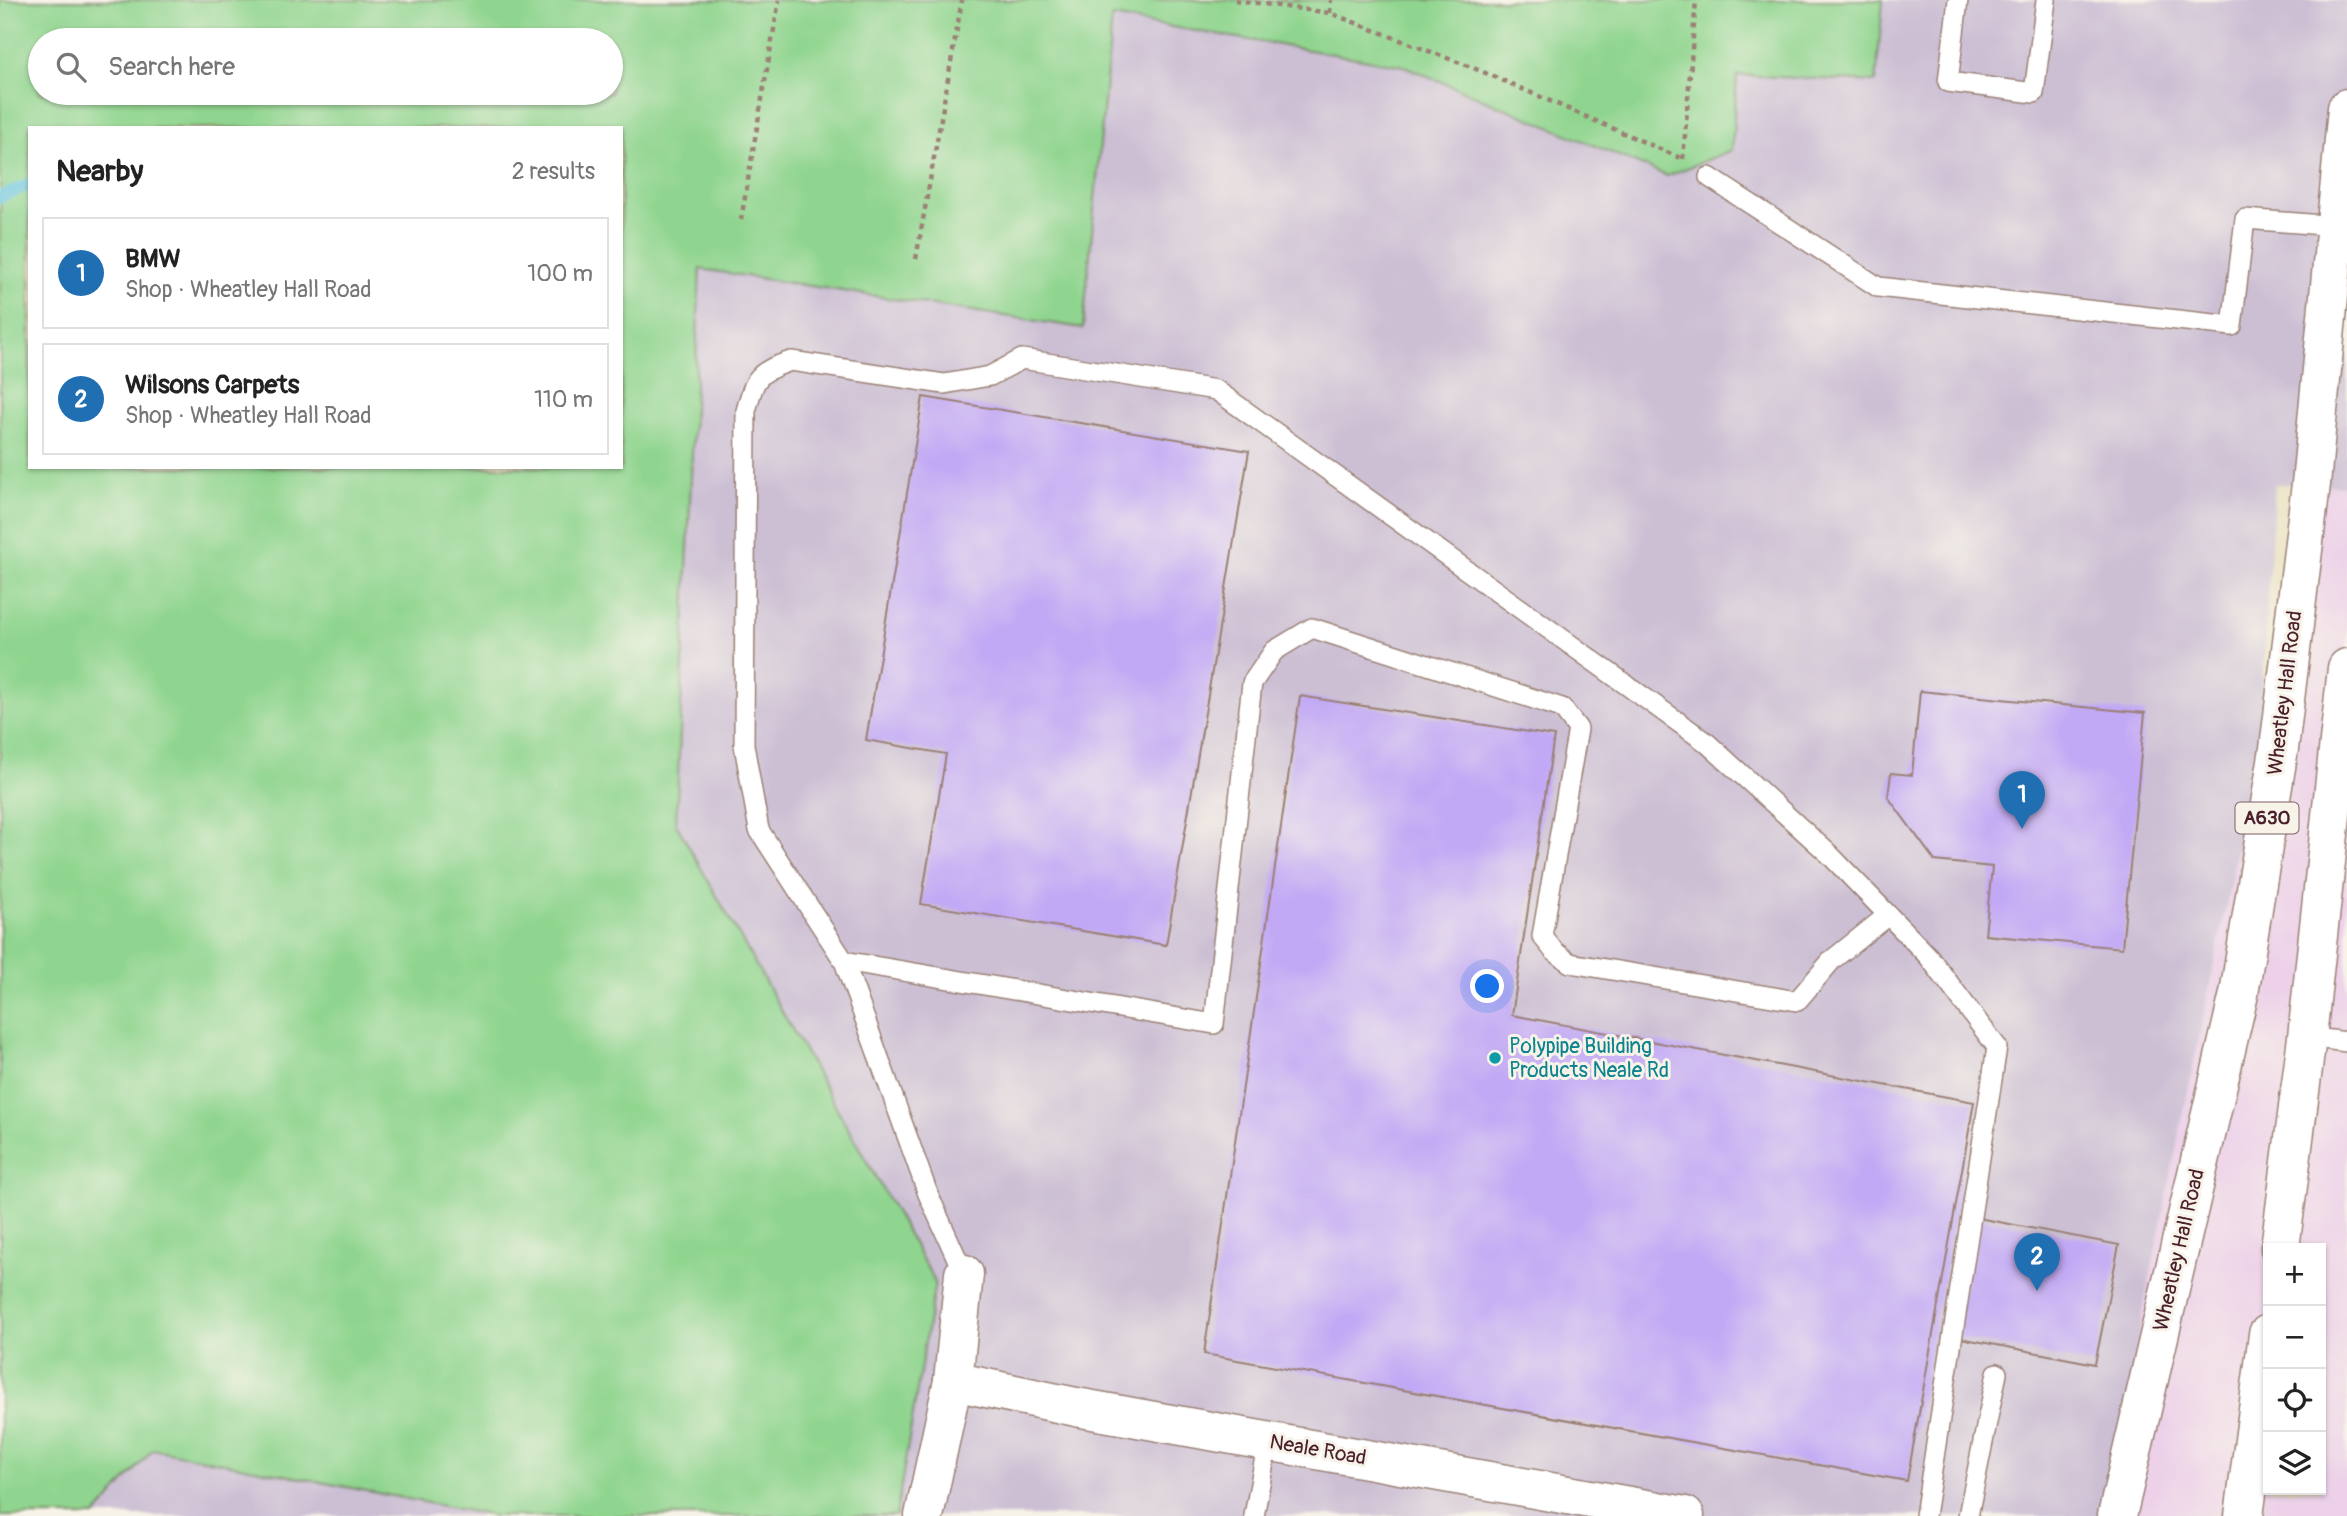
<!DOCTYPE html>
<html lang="en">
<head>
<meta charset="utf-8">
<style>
  body { margin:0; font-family:Pangolin,sans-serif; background:#f6f6f6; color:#222 }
  .controls { position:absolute; right:21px; bottom:21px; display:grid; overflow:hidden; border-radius:0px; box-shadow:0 2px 5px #0004 }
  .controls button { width:63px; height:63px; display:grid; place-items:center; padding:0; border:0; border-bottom:2px solid #e0e0e0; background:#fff; color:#222; font:35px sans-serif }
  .you { position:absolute; left:1488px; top:987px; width:24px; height:24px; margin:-18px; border:5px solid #fff; border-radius:50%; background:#1a73e8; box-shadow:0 0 0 10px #1a73e833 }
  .badge { display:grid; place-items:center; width:46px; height:46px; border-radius:50%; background:#1f6fb2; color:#fff; font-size:23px; font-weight:700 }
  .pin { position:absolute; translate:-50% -58px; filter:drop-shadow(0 2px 4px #0008) }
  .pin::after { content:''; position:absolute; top:37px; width:24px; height:21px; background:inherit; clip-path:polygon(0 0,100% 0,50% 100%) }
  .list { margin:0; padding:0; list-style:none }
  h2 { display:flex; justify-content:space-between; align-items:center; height:91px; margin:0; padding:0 28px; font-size:30px }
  h2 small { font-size:23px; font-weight:400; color:#767676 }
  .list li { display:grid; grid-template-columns:46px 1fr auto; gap:21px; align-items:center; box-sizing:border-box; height:112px; margin:0 14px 14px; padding:0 14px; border:2px solid #e0e0e0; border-radius:0px }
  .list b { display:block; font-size:26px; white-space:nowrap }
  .list p { margin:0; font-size:23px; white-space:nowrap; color:#767676 }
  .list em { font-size:23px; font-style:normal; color:#767676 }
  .icon { flex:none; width:38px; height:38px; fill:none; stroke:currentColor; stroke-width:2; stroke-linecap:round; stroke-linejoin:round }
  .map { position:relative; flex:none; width:2347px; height:1516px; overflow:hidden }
  .search { position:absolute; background:#fff; box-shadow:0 2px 5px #0004; left:28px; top:28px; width:595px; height:77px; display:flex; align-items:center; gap:18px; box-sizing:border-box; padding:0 24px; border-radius:38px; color:#767676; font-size:26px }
  .panel { position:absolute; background:#fff; box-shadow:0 2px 5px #0004; left:28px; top:126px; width:595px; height:343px; border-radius:0px }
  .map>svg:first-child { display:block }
</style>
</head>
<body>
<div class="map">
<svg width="2347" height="1516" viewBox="0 0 2347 1516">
  <rect width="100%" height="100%" fill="#f7f3e8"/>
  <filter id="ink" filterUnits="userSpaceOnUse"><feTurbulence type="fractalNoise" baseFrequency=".0143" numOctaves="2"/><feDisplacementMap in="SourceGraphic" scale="14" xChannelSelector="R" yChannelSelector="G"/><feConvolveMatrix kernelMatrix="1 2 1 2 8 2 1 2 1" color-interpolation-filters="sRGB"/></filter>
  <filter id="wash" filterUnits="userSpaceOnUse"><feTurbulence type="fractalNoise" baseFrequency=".00686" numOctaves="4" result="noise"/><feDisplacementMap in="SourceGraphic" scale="28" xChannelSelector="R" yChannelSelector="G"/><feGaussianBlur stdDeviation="1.57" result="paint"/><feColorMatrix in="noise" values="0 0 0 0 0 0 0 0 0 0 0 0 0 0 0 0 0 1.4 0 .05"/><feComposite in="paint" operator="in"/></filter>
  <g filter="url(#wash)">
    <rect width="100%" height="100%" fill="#eae1bf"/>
    <path fill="#edd1e9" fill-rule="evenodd" d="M2311,484l36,2v1030h-236l30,-195zM2268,1248h53v242h-53z"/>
    <g fill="#ccbfd4">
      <path d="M1883,0h464v486l-72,-2 -17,265 -117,572 -30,195h-1215l39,-234 -259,-458 24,-556 383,60 29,-311 292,49 263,110 65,-26 5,-75 138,7z"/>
      <path d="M153,1449l341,67h-399z"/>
    </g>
    <path fill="#90d58f" stroke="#6d7a5d" stroke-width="2" fill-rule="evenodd" d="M0,0h1883l-7,82 -139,-7 -5,75 -65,26 -263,-110 -292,-49 -29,311 -383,-59 -24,555 259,458 -39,234h-402l-341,-67 -58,67h-95zM40,40h571v53h-571zM30,128h591v339h-591z"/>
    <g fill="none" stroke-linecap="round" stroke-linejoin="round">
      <path stroke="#63c5e1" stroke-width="12" d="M0,197l30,-13"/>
    </g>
    <g id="blocks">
      <g fill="#c2a9f5">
        <path d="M923,397l326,54 -83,494 -245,-41 25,-150 -80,-14z"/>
        <path d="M1920,691l225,22 -23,235 -137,-13 7,-68 -57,-6 -47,-64 3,-24 21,2z"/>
        <path d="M1300,696l254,40 -42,279 462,87 -67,379 -703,-127z"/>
        <path d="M1978,1218l141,27 -24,119 -140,-27z"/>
      </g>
    </g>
  </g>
  <g filter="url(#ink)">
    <use href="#blocks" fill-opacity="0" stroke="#9a8075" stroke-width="2"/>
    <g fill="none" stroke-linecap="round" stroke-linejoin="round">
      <g stroke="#9a8075" stroke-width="22">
        <g id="service">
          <path d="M1958,0l-10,82 86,11 12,-93"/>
          <path d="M1709,177l169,110 354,39 13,-107 91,7"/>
          <path d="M844,961l370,63 38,-341 22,-32 38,-23 250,80 16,21 -36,207 12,15 16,12 227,38 35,-41 56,-45"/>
          <path d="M2307,1037l40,5"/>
          <path d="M964,1274l-36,-80 -84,-233 -85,-131 -15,-85 2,-334c9,-34 11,-39 45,-50l153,23 46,-8 32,-17 194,31 490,352 123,112 100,103 68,90 -72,469"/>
          <path d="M1254,1516l14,-75"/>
          <path d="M1968,1516l29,-143"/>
        </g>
      </g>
      <g stroke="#9a8075" stroke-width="41">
        <g id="minor">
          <path d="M964,1274l-11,107 123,26 609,109"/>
          <path d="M924,1516l29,-135"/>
        </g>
      </g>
      <g stroke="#9a8075" stroke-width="41">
        <g id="trunk">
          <path d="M2280,1248l27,-211 40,-369"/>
          <path d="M2117,1516l122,-522 40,-245 32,-265 36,-376"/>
          <path d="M2244,1516l24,-182"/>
        </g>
      </g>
      <g stroke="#9a8075" stroke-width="4.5" stroke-dasharray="5 5" stroke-linecap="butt">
        <path d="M1235,0l95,13 151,58 202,88"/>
        <path d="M1330,13l1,-13"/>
        <path d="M1683,159l13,-159"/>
        <path d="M741,220l38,-220"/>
        <path d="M916,259l46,-259"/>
      </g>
      <use href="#service" stroke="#fff" stroke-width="19"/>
      <use href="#minor" stroke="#fff" stroke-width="38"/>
      <use href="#trunk" stroke="#fff" stroke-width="38"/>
    </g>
  </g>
  <circle fill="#0f9aa8" stroke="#f7f3e8" stroke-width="2.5" cx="1495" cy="1058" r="7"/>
  <g text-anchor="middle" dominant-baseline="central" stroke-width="6" stroke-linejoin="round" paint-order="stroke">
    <rect fill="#f7f3e8" stroke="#7e5f64" stroke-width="2" x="2235.5" y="802.5" width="63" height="31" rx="5"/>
    <g font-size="19" font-weight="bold" fill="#4a1f2b">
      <text x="2267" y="818">A630</text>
    </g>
    <g font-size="21" fill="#4a1f2b" stroke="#f7f3e8">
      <text transform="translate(2285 693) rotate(-83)">Wheatley Hall Road</text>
      <text transform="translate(2179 1250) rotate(-77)">Wheatley Hall Road</text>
      <text transform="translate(1318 1450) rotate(10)">Neale Road</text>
    </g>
    <g font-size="21" fill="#0d838f" stroke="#f7f3e8" text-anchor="start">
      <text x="1509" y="1046">Polypipe Building<tspan x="1509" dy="24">Products Neale Rd</tspan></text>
    </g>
  </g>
</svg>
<div class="controls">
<button>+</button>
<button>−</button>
<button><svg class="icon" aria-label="locate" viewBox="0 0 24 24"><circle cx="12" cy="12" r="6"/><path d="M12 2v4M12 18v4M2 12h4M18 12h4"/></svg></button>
<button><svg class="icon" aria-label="layers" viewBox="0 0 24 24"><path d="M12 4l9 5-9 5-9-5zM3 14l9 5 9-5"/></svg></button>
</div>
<div class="you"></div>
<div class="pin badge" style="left:2022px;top:829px">1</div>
<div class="pin badge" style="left:2037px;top:1291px">2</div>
<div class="search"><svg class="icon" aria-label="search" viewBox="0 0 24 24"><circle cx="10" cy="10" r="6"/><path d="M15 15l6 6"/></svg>Search here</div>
<section class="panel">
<h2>Nearby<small>2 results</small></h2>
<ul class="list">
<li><span class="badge">1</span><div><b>BMW</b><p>Shop · Wheatley Hall Road</p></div><em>100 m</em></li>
<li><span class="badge">2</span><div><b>Wilsons Carpets</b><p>Shop · Wheatley Hall Road</p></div><em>110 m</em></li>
</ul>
</section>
</div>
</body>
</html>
